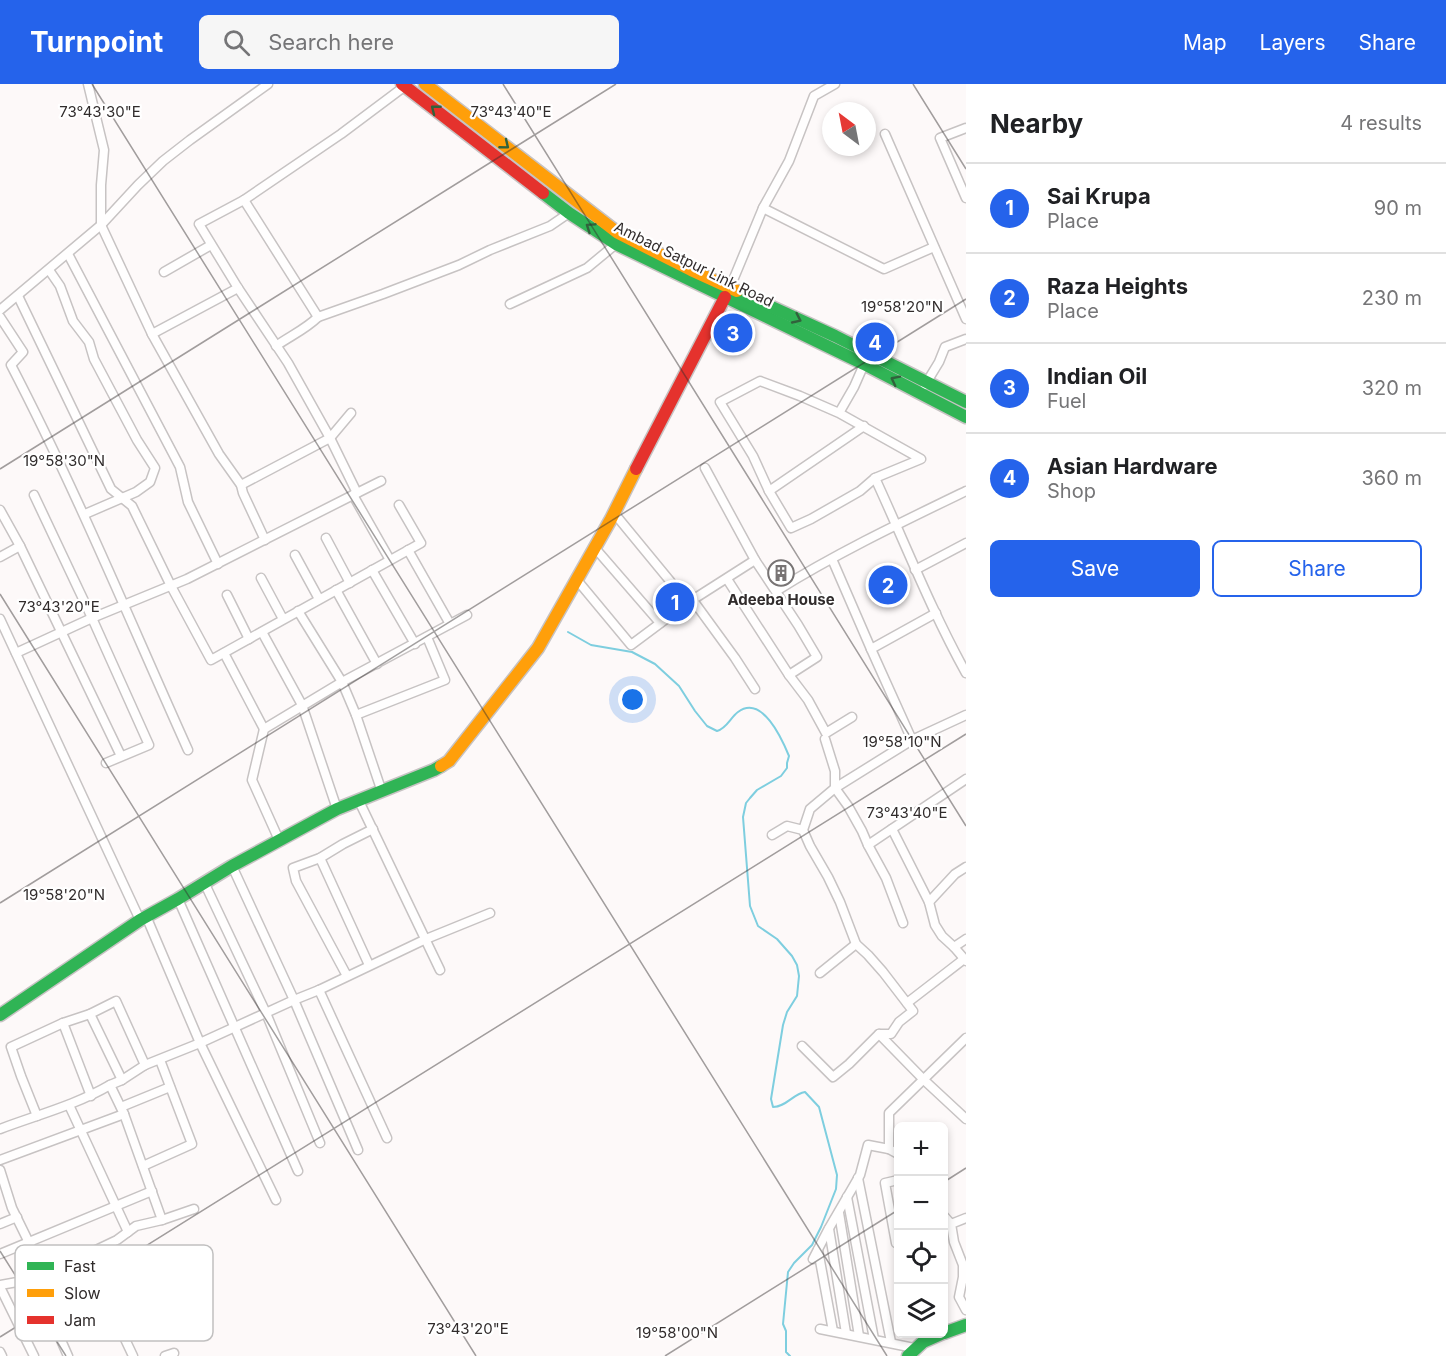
<!DOCTYPE html>
<html lang="en">
<head>
<meta charset="utf-8">
<style>
  body { margin:0; font-family:Inter,sans-serif; background:#f6f6f6; color:#202124 }
  .controls { position:absolute; right:18px; bottom:18px; display:grid; overflow:hidden; border-radius:9px; box-shadow:0 3px 9px #0003 }
  .controls button { width:54px; height:54px; display:grid; place-items:center; padding:0; border:0; border-bottom:2px solid #e0e0e0; background:#fff; color:#202124; font:30px sans-serif }
  .compass { position:absolute; left:822px; top:18px; width:54px; height:54px; border-radius:50%; background:#fff; box-shadow:0 3px 9px #0003; rotate:328deg }
  .you { position:absolute; left:633px; top:616px; width:21px; height:21px; margin:-15px; border:4px solid #fff; border-radius:50%; background:#1a73e8; box-shadow:0 0 0 9px #1a73e833 }
  .badge { display:grid; place-items:center; width:39px; height:39px; border-radius:50%; background:#2563eb; color:#fff; font-size:20px; font-weight:700 }
  .pin { position:absolute; translate:-50% -50%; border:3px solid #fff; box-shadow:0 2px 6px #0006 }
  .list { margin:0; padding:0; list-style:none }
  h2 { display:flex; justify-content:space-between; align-items:center; height:78px; margin:0; padding:0 24px; font-size:26px }
  h2 small { font-size:20px; font-weight:400; color:#757577 }
  .list li { display:grid; grid-template-columns:39px 1fr auto; gap:18px; align-items:center; box-sizing:border-box; height:90px; padding:0 24px; border-top:2px solid #e0e0e0 }
  .list b { display:block; font-size:22px; white-space:nowrap }
  .list p { margin:0; font-size:20px; white-space:nowrap; color:#757577 }
  .list em { font-size:20px; font-style:normal; color:#757577 }
  .actions { display:flex; gap:12px; padding:18px 24px }
  .actions a { flex:1; padding:14px 0; border:2px solid #2563eb; border-radius:9px; text-align:center; font-size:21px; color:#2563eb }
  .actions .main { background:#2563eb; color:#fff }
  .icon { flex:none; width:33px; height:33px; fill:none; stroke:currentColor; stroke-width:2; stroke-linecap:round; stroke-linejoin:round }
  .map { position:relative; flex:none; width:966px; height:1272px; overflow:hidden }
  header { display:flex; align-items:center; gap:36px; box-sizing:border-box; height:84px; padding:0 30px; background:#2563eb; color:#fff }
  header strong { font-size:28px }
  nav { display:flex; gap:33px; margin-inline-start:auto; font-size:21px }
  .search { width:420px; height:54px; background:#f6f6f6; display:flex; align-items:center; gap:15px; box-sizing:border-box; padding:0 21px; border-radius:9px; color:#757577; font-size:22px }
  main { display:flex }
  aside { flex:1; background:#fff }
  .map>svg:first-child { display:block }
</style>
</head>
<body>
<header>
<strong>Turnpoint</strong>
<div class="search"><svg class="icon" aria-label="search" viewBox="0 0 24 24"><circle cx="10" cy="10" r="6"/><path d="M15 15l6 6"/></svg>Search here</div>
<nav><a>Map</a><a>Layers</a><a>Share</a></nav>
</header>
<main>
<div class="map">
<svg width="966" height="1272" viewBox="0 0 966 1272">
  <rect width="100%" height="100%" fill="#fdf9f9"/>
  <g fill="none" stroke-linecap="round" stroke-linejoin="round">
    <path stroke="#7ecedf" stroke-width="2" d="M568,548l23,13 41,7 23,12 24,22 16,25 12,15 10,5c10,-3 13,-13 21,-19 24,-18 44,27 51,44l-2,7v5l-6,8 -24,14 -7,8 -4,5 -3,14 7,89 8,20 19,13 15,17 5,9 2,11 -2,20 -10,16 -4,13 -12,74 2,8c13,0 20,-13 32,-15l14,15 18,68 -1,14 -15,38 -9,18 -18,18 -6,9 -5,52 3,7v21l4,4"/>
    <g stroke="#c7c3c3" stroke-width="11">
      <g id="street">
        <path d="M88,0l16,66 -3,35v40l51,109 67,120 22,31 2,8 22,47"/>
        <path d="M966,44l-26,10 26,60"/>
        <path d="M885,50l81,185"/>
        <path d="M244,116l74,117"/>
        <path d="M763,124l121,61 50,-22"/>
        <path d="M68,170l112,213 8,35 30,62"/>
        <path d="M49,186l11,16 13,35 16,21 5,17 43,81 18,28 -5,14 -14,10 -51,22"/>
        <path d="M164,188l47,-27"/>
        <path d="M729,206l34,-82 26,-47 25,-65 21,-12"/>
        <path d="M18,212l93,193 21,17 39,80 40,74 210,-117 -22,-38"/>
        <path d="M510,220l77,-36 29,-24"/>
        <path d="M0,226l101,-85 37,-40 25,-24 27,-21 78,-56"/>
        <path d="M0,233l23,35 -12,13c65,125 119,256 177,385"/>
        <path d="M152,250l86,-46"/>
        <path d="M276,262c14,-10 30,-17 42,-29l65,-23 76,-29 31,-15 60,-24 19,-13"/>
        <path d="M925,301l14,-23 6,-15 21,-8"/>
        <path d="M839,329l-39,-17 -40,-15 -40,21 33,54 16,35 22,37 20,-9 49,-28 15,-13 46,-19 -82,-46 15,-26 11,-25"/>
        <path d="M705,384l50,92"/>
        <path d="M875,394c30,65 56,132 91,195"/>
        <path d="M381,397l-24,12 -27,-55 -42,-75 -50,-75 -39,-64 45,-24 97,-66 64,-48"/>
        <path d="M241,401l89,-47 21,-25"/>
        <path d="M769,407l95,-65"/>
        <path d="M34,411l58,123 57,127 -43,18"/>
        <path d="M353,411l37,65"/>
        <path d="M0,426l20,36 101,210"/>
        <path d="M614,429l56,68 16,23 69,-44 43,65 19,32 -28,18"/>
        <path d="M326,454l24,45"/>
        <path d="M595,464l65,75"/>
        <path d="M408,466l42,74"/>
        <path d="M295,471l24,44"/>
        <path d="M0,473l20,-11"/>
        <path d="M832,475l39,90 41,91 54,-25"/>
        <path d="M372,486l43,74"/>
        <path d="M915,486l51,-27"/>
        <path d="M261,494l22,41"/>
        <path d="M727,495l62,96 19,25 18,33 26,-16"/>
        <path d="M577,496l54,65 55,-41"/>
        <path d="M336,506l41,74"/>
        <path d="M776,507c61,-38 126,-69 190,-100"/>
        <path d="M227,511l22,44"/>
        <path d="M692,515l43,59 20,31"/>
        <path d="M298,527l44,71 14,33 26,77"/>
        <path d="M0,535l140,301"/>
        <path d="M262,548l40,73 35,104"/>
        <path d="M871,565l65,-36"/>
        <path d="M16,569l76,-35 95,-39 170,-86"/>
        <path d="M224,569l40,76"/>
        <path d="M356,631l89,-35 -18,-43"/>
        <path d="M359,717l81,169"/>
        <path d="M892,745l37,73 6,23 7,11 12,11 12,14"/>
        <path d="M772,751l15,-9 16,4"/>
        <path d="M279,756l-27,-60 12,-51 78,-47 125,-67"/>
        <path d="M868,761l98,-66"/>
        <path d="M320,774l49,107"/>
        <path d="M204,798l62,131 54,130"/>
        <path d="M178,815l120,272"/>
        <path d="M929,818l26,-28 11,-7"/>
        <path d="M146,832l54,127 76,157"/>
        <path d="M903,839l-17,-45 -18,-33 -6,-14 -14,-25 -13,-18 77,-48"/>
        <path d="M954,863l12,-8"/>
        <path d="M820,889l36,-29"/>
        <path d="M347,892l-51,-95 -3,-13 27,-10 23,-14 30,-15"/>
        <path d="M319,906l68,148"/>
        <path d="M907,919l57,-44"/>
        <path d="M90,930l32,66"/>
        <path d="M63,939l28,73"/>
        <path d="M879,950l45,46 42,39"/>
        <path d="M802,962l31,31 16,-13 30,-30h12l8,-12 14,-11 -30,-39 -15,-17 -12,-11 -16,-42 -12,-25 -18,-31 -7,-16 7,-21 25,-21v-17l-10,-32"/>
        <path d="M69,1021l59,127"/>
        <path d="M121,1023l49,-20"/>
        <path d="M37,1032l-16,-40 -10,-29 52,-24 27,-9 26,-13 29,64"/>
        <path d="M0,1045c37,-14 76,-24 110,-44"/>
        <path d="M889,1065v-36l77,-75"/>
        <path d="M358,1066l-64,-150 25,-10 107,-51 64,-26"/>
        <path d="M0,1076l124,-46"/>
        <path d="M143,1082l49,-22 -32,-84"/>
        <path d="M0,1086l12,38 25,51 9,13"/>
        <path d="M858,1094l33,164"/>
        <path d="M847,1113l27,142"/>
        <path d="M839,1129l20,123"/>
        <path d="M944,1132l7,8"/>
        <path d="M966,1134l-15,6 3,18 9,23v12l-4,20 7,13"/>
        <path d="M162,1136l32,-11"/>
        <path d="M0,1140l17,-7"/>
        <path d="M829,1145l17,104"/>
        <path d="M896,1159l-11,-60 13,-3"/>
        <path d="M818,1166l15,81"/>
        <path d="M0,1170l152,-63"/>
        <path d="M85,1170l48,102"/>
        <path d="M813,1175l15,-29 32,-55 8,-30 21,4 9,5"/>
        <path d="M34,1195l34,77"/>
        <path d="M0,1201l34,-6 33,-18 29,-11 21,-10 19,-14 26,-6 -38,-106 -14,-29 12,-5 23,-15 55,-22 94,-43 -62,-134"/>
        <path d="M0,1203l34,69"/>
        <path d="M820,1245l94,19"/>
        <path d="M0,1268l2,4"/>
        <path d="M165,1272l9,-3"/>
      </g>
    </g>
    <g stroke="#c7c3c3" stroke-width="15">
      <g id="fast">
        <path d="M543,109l26,20 47,31 248,120 102,53"/>
        <path d="M737,207l98,45 131,66"/>
        <path d="M0,931l140,-95 38,-21 54,-33 105,-57 97,-39 7,-4"/>
        <path d="M944,1249l22,-8"/>
        <path d="M908,1272l15,-14 18,-8"/>
      </g>
    </g>
    <g stroke="#c7c3c3" stroke-width="15">
      <g id="slow">
        <path d="M425,0l193,149 73,37 46,21"/>
        <path d="M441,682l8,-5 89,-113 73,-129 25,-50"/>
      </g>
    </g>
    <g stroke="#c7c3c3" stroke-width="15">
      <g id="jam">
        <path d="M402,0l141,109"/>
        <path d="M636,385l89,-172"/>
      </g>
    </g>
    <use href="#street" stroke="#fffefe" stroke-width="8"/>
    <use href="#fast" stroke="#30b455" stroke-width="12"/>
    <use href="#slow" stroke="#ff9f0a" stroke-width="12"/>
    <use href="#jam" stroke="#e5322d" stroke-width="12"/>
  </g>
  <defs><path id="oneway-chevron" d="M-2-3.5L2.5 0L-2 3.5" fill="none" stroke-width="1.6" stroke-linecap="round" stroke-linejoin="round" transform="scale(1.5)"/></defs>
  <g stroke="#31623c">
    <use href="#oneway-chevron" transform="translate(435 25) rotate(-142)"/>
    <use href="#oneway-chevron" transform="translate(505 61) rotate(39)"/>
    <use href="#oneway-chevron" transform="translate(590 143) rotate(-146)"/>
    <use href="#oneway-chevron" transform="translate(797 235) rotate(25)"/>
    <use href="#oneway-chevron" transform="translate(895 296) rotate(-153)"/>
  </g>
  <path fill="none" stroke="#312c2c" stroke-width="1.5" stroke-opacity="0.45" d="M92,0l795,1272M503,0l463,742M913,0l53,85M0,385l616,-385M0,510l476,762M0,819l966,-604M944,1098l22,-14M0,1167l66,105M0,1253l966,-603M665,1272l233,-146"/>
  <defs>
    <g id="building-ring" transform="scale(1.35)"><circle r="9.5" fill="#fff" stroke="#787474" stroke-width="1.5"/><path d="M-4-6H4V6H1V3H-1V6H-4ZM-2.5-4.3h1.7v1.8h-1.7ZM.8-4.3h1.7v1.8H.8ZM-2.5-1h1.7V.8h-1.7ZM.8-1h1.7V.8H.8Z" fill="#787474"/></g>
  </defs>
  <g fill-rule="evenodd">
    <use href="#building-ring" x="781" y="489"/>
  </g>
  <g text-anchor="middle" dominant-baseline="central" stroke-width="4.5" stroke-linejoin="round" paint-order="stroke">
    <g font-size="15" fill="#312c2c" stroke="#fff">
      <text transform="translate(694 180) rotate(26)">Ambad Satpur Link Road</text>
    </g>
    <g font-size="15" font-weight="bold" fill="#312c2c" stroke="#fff">
      <text x="781" y="515">Adeeba House</text>
    </g>
  </g>
  <rect x="15" y="1161" width="198" height="96" rx="9" fill="#fff" stroke="#c1c0c0" stroke-width="1.5"/>
  <rect x="27" y="1178" width="27" height="8" fill="#30b455"/>
  <rect x="27" y="1205" width="27" height="8" fill="#ff9f0a"/>
  <rect x="27" y="1232" width="27" height="8" fill="#e5322d"/>
  <g font-size="16" fill="#312c2c">
    <text x="64" y="1188">Fast</text>
    <text x="64" y="1215">Slow</text>
    <text x="64" y="1242">Jam</text>
  </g>
  <g font-size="15" text-anchor="middle" fill="#312c2c" stroke="#fff" stroke-width="4.5" stroke-linejoin="round" paint-order="stroke">
    <text x="100" y="33">73°43'30"E</text>
    <text x="511" y="33">73°43'40"E</text>
    <text x="902" y="228">19°58'20"N</text>
    <text x="64" y="382">19°58'30"N</text>
    <text x="59" y="528">73°43'20"E</text>
    <text x="902" y="663">19°58'10"N</text>
    <text x="907" y="734">73°43'40"E</text>
    <text x="64" y="816">19°58'20"N</text>
    <text x="468" y="1250">73°43'20"E</text>
    <text x="677" y="1254">19°58'00"N</text>
  </g>
</svg>
<div class="controls">
<button>+</button>
<button>−</button>
<button><svg class="icon" aria-label="locate" viewBox="0 0 24 24"><circle cx="12" cy="12" r="6"/><path d="M12 2v4M12 18v4M2 12h4M18 12h4"/></svg></button>
<button><svg class="icon" aria-label="layers" viewBox="0 0 24 24"><path d="M12 4l9 5-9 5-9-5zM3 14l9 5 9-5"/></svg></button>
</div>
<svg class="compass" viewBox="-18 -18 36 36"><path d="M0-13l5 13h-10z" fill="#e53935"/><path d="M0 13l5-13h-10z" fill="#757577"/></svg>
<div class="you"></div>
<div class="pin badge" style="left:675px;top:518px">1</div>
<div class="pin badge" style="left:888px;top:501px">2</div>
<div class="pin badge" style="left:733px;top:249px">3</div>
<div class="pin badge" style="left:875px;top:258px">4</div>
</div>
<aside>
<h2>Nearby<small>4 results</small></h2>
<ul class="list">
<li><span class="badge">1</span><div><b>Sai Krupa</b><p>Place</p></div><em>90 m</em></li>
<li><span class="badge">2</span><div><b>Raza Heights</b><p>Place</p></div><em>230 m</em></li>
<li><span class="badge">3</span><div><b>Indian Oil</b><p>Fuel</p></div><em>320 m</em></li>
<li><span class="badge">4</span><div><b>Asian Hardware</b><p>Shop</p></div><em>360 m</em></li>
</ul>
<div class="actions"><a class="main">Save</a><a>Share</a></div>
</aside>
</main>
</body>
</html>
